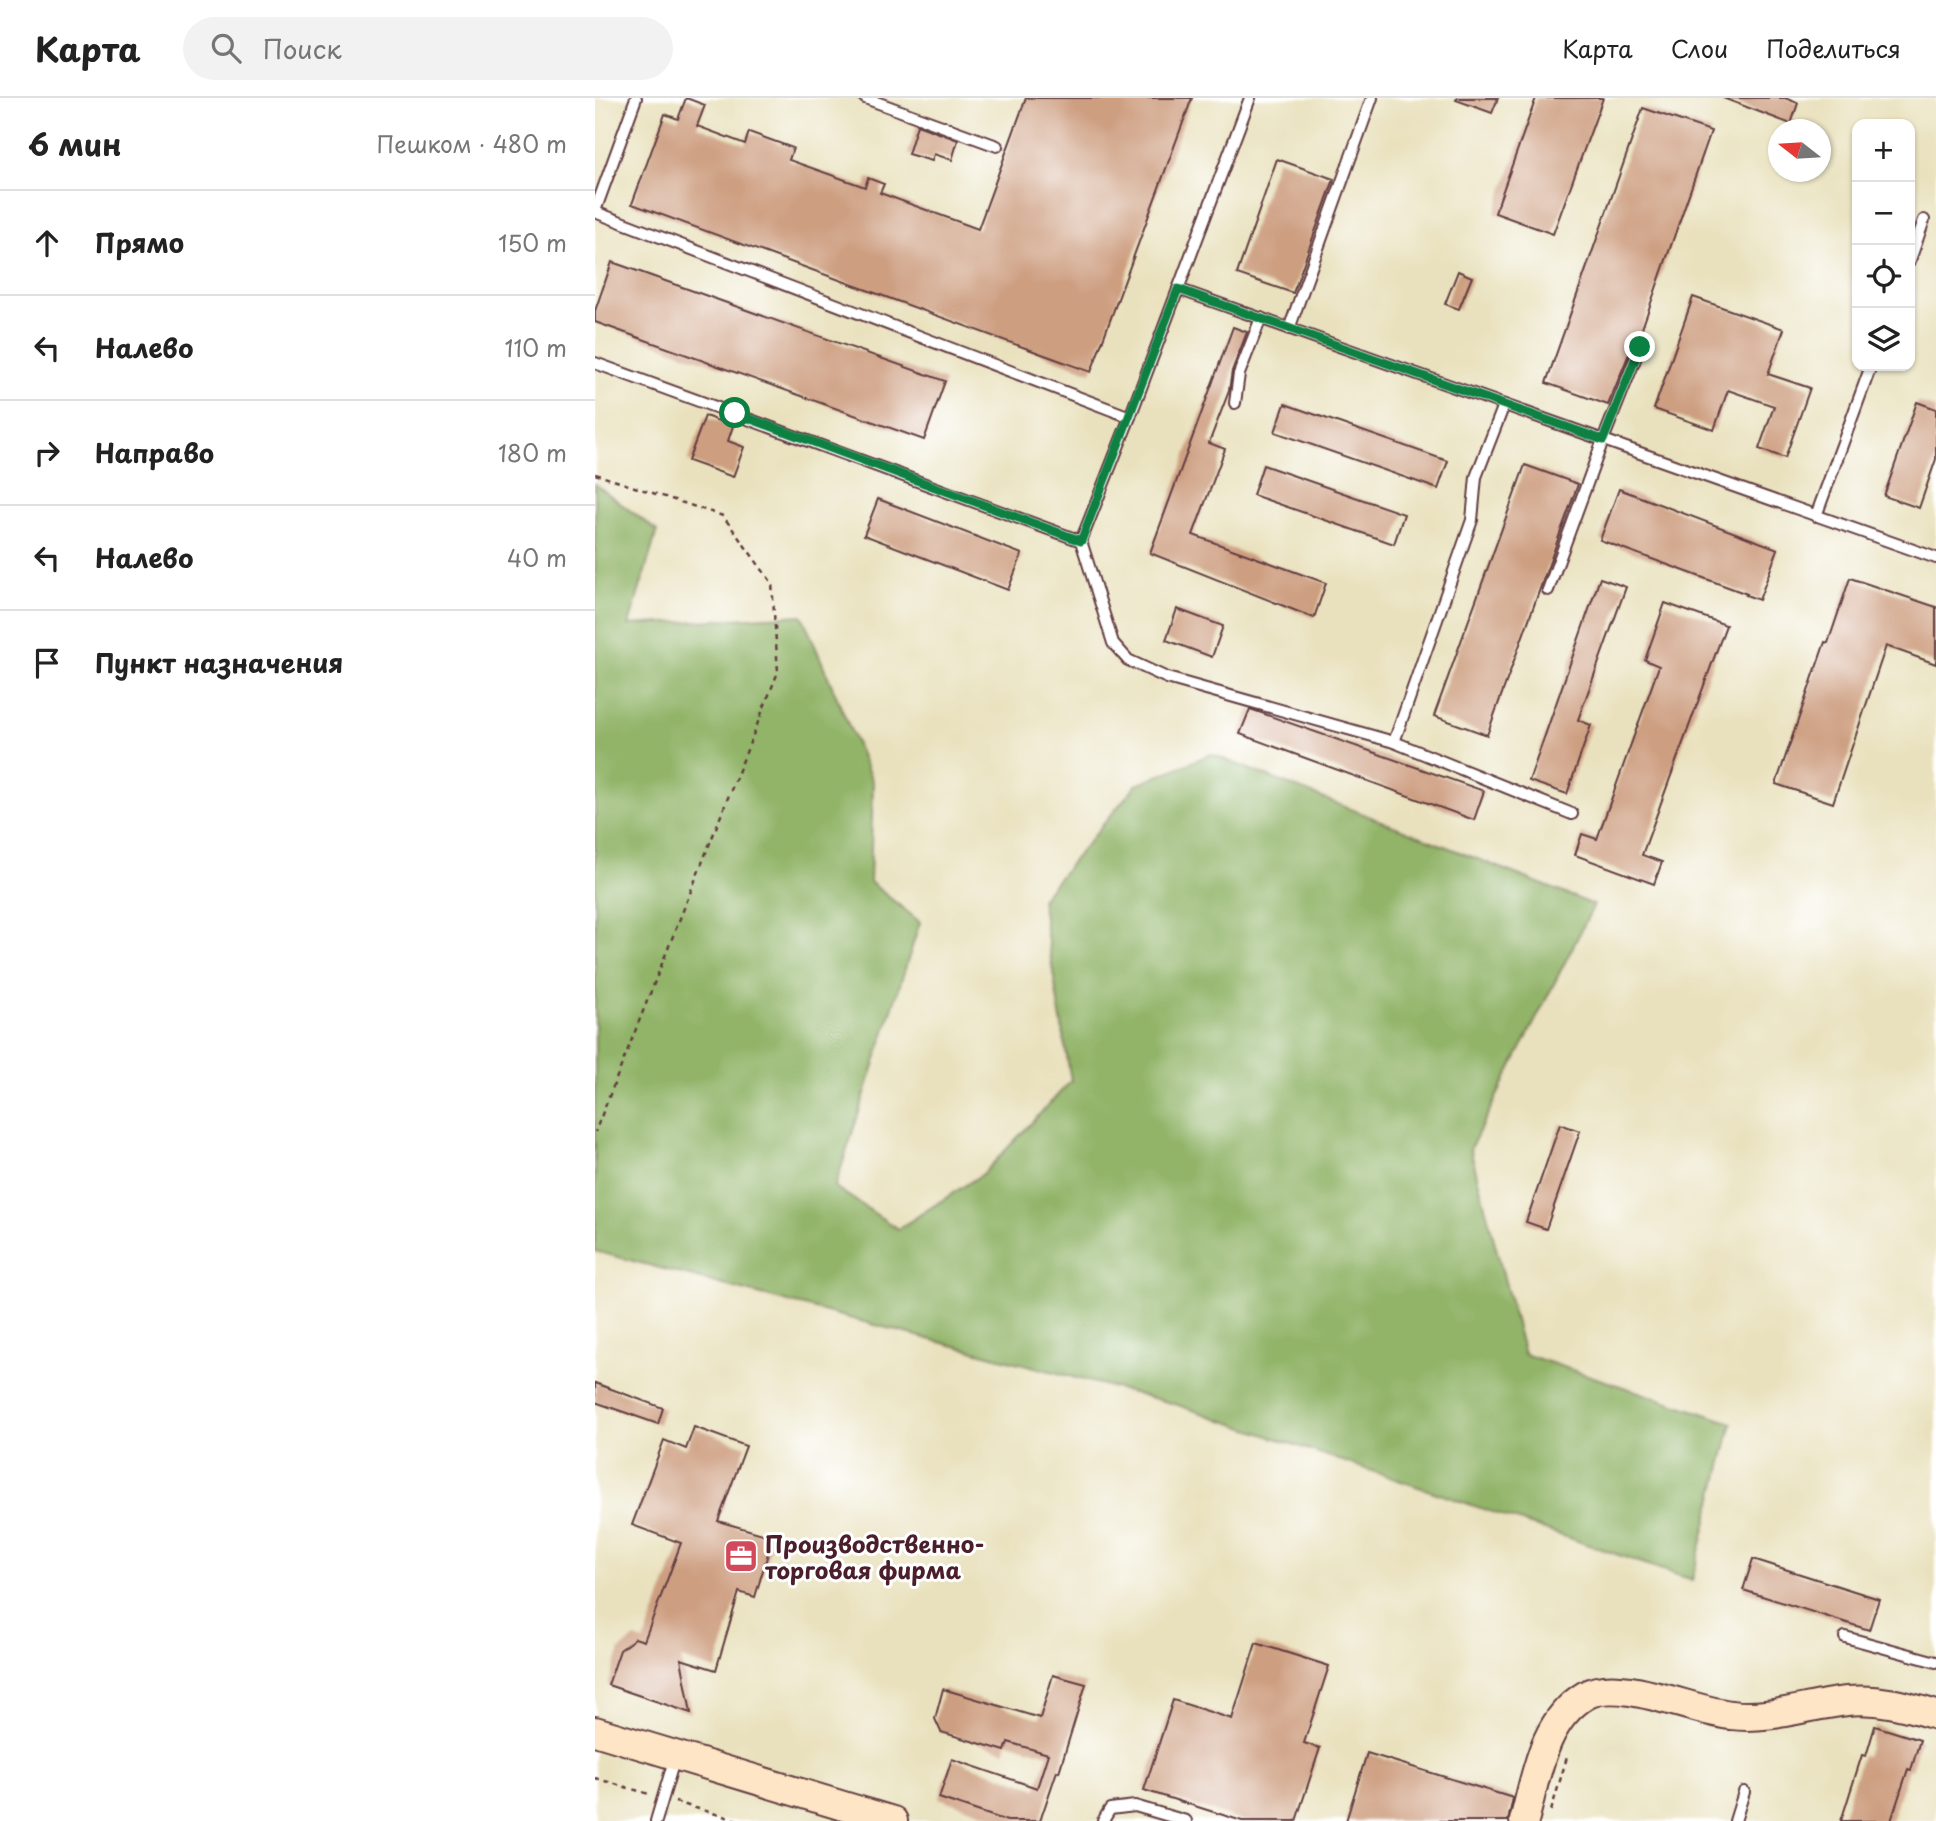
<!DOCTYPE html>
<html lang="ru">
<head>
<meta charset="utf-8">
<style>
  body { margin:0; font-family:"Playpen Sans",sans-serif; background:#f2f2f2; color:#222 }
  .controls { position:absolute; right:21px; top:21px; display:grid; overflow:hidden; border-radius:14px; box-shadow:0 2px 5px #0004 }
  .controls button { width:63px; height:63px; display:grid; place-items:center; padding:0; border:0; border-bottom:2px solid #e0e0e0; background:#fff; color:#222; font:35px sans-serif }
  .compass { position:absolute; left:1173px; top:21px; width:63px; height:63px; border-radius:50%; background:#fff; box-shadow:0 2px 5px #0004; rotate:287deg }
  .stop { position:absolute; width:21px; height:21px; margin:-16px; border:5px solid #0b8043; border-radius:50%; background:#fff }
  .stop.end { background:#0b8043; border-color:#fff; box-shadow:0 2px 7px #0008 }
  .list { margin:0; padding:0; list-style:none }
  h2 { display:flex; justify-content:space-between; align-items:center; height:91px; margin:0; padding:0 28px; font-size:30px }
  h2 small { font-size:23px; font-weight:400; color:#767676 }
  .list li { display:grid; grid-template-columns:46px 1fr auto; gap:21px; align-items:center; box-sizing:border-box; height:105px; padding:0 28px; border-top:2px solid #e0e0e0 }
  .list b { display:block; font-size:26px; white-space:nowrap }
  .list em { font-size:23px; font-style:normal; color:#767676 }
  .icon { flex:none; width:38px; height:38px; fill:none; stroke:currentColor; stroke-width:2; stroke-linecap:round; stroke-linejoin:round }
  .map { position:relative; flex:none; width:1341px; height:1723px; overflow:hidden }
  header { display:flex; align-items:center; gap:42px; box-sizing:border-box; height:98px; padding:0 35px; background:#fff; border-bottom:2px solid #e0e0e0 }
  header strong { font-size:33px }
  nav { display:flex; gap:38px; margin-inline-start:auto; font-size:24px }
  .search { width:490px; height:63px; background:#f2f2f2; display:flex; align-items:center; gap:18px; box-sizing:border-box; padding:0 24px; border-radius:38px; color:#767676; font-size:26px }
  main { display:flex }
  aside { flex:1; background:#fff }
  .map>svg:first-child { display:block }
</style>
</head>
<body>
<header>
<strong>Карта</strong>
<div class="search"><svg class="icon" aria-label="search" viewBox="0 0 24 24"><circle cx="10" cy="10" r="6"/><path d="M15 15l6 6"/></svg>Поиск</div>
<nav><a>Карта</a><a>Слои</a><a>Поделиться</a></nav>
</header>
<main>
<aside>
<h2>6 мин<small>Пешком · 480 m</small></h2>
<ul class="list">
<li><svg class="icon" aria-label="ahead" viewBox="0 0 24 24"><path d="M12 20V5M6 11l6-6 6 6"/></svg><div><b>Прямо</b></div><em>150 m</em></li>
<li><svg class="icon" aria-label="left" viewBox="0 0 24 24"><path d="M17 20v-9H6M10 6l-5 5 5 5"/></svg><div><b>Налево</b></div><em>110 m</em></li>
<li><svg class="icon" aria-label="right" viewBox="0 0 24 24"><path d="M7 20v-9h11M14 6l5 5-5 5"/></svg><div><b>Направо</b></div><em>180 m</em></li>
<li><svg class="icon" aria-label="left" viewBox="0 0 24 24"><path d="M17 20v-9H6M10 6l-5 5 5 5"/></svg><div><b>Налево</b></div><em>40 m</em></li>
<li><svg class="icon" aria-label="arrive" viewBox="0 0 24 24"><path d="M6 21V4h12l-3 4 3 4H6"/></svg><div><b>Пункт назначения</b></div></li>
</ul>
</aside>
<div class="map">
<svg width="1341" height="1723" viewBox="0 0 1341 1723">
  <rect width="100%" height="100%" fill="#fff"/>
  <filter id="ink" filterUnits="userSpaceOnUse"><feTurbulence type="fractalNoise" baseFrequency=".0143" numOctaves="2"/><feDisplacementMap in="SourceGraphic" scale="14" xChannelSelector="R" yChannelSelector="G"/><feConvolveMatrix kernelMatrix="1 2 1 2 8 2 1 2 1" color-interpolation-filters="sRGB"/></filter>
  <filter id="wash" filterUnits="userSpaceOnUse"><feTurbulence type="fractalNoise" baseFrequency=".00686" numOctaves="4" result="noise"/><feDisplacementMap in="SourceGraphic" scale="28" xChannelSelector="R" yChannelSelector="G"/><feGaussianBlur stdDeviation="1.57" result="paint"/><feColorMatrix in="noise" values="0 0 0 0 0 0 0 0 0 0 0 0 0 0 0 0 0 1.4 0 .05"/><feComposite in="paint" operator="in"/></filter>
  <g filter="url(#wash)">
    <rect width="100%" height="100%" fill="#e9e1bd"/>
    <path fill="#91b468" stroke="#6e6a4a" stroke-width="2" d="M0,386l62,47 -28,94 173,-10 71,168 -3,99 50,40 -85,265 63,42 86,-56 87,-92 -30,-182 95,-114 75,-31 383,151 -124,244 54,205 208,69 -40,157 -517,-176 -580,-153z"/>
    <g id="blocks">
      <g fill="#cd9e80">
        <path d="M91,0l19,7 -8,21 48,18 4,-12 44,16 -4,12 76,27 3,-9 16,6 -4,9 98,36 48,-131h166l-101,274 -459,-168 33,-90 13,5z"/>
        <path d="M862,0h41l-6,15 -36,-13z"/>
        <path d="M941,0h67l-50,136 -58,-21z"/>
        <path d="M1128,0h62l13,5 -7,21z"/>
        <path d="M1048,10l68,23 -73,209 -5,4 -25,61 -62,-22z"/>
        <path d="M322,27l41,15 -6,20 -18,-6 -2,7 -24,-7z"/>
        <path d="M682,61l57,20 -41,114 -56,-19z"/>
        <path d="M17,164l333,119 -21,59 -329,-118v-11z"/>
        <path d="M863,173l14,6 -13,32 -14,-5z"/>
        <path d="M1098,199l91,32 -16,45 42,14 -25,70 -26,-9 15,-43 -46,-16 -14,40 -60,-21z"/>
        <path d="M638,229l14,5 -15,39 -3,20 -20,52 16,6 -32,86 133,48 -12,35 -164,-65z"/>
        <path d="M1322,304l19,7v50l-17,49 -35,-12z"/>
        <path d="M690,306l163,57 -10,28 -163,-57z"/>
        <path d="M110,318l28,10 -5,15 16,6 -11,30 -45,-16z"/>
        <path d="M668,367l141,49 -10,30 -141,-49z"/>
        <path d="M930,367l53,19 -91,251 -53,-19z"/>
        <path d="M1024,391l159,60 -19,51 -13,-5 1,-1 -147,-54z"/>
        <path d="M283,401l144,55 -14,36 -144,-55z"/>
        <path d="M1005,480l26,9 -48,133 13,5 -24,69 -38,-13z"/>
        <path d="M1255,480l86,29v57l-50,-18 -53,157 -57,-19 49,-142 3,1z"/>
        <path d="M1070,505l61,22 -84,230 20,7 -8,22 -79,-29 7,-21 15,5 62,-173 -14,-6z"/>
        <path d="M582,511l46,17 -11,31 -46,-17z"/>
        <path d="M655,611l234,82 -10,29 -234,-86z"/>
        <path d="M965,1026l20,7 -34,98 -20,-7z"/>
        <path d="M0,1285l68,25 -5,16 -63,-22z"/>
        <path d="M99,1329l52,19 -28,75 55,16 -18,60 -16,-5 -23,78 -35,-11 10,54 -83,-28 12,-35 15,-12 9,3 37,-98 -49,-18 32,-85 22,9z"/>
        <path d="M1158,1461l126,40 -10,31 -126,-40z"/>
        <path d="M661,1545l73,23 -25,77 16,5 -24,73h-54l-98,-31 29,-90 59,19z"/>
        <path d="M458,1577l33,9 -27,88 -2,-1 -17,50h-33l-68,-23 13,-39 85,29 11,-34 -40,-12 -3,9 -64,-19 -6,-13 8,-30 97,29z"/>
        <path d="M1280,1628l45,14 -9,30 -3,-1 -17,52h-50l21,-66 4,1z"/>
        <path d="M772,1655l146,45 -5,23h-162z"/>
      </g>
    </g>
  </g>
  <g filter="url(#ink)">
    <use href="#blocks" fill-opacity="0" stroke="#623c41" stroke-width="2"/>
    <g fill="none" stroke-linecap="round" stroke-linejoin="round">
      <g stroke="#623c41" stroke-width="14">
        <g id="lane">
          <path d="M270,0l132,48"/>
          <path d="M0,113l41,-113"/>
          <path d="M0,114l535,205"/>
          <path d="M1315,162l14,-40"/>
          <path d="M583,191l758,269"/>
          <path d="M694,231l83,-231"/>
          <path d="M0,265l486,178 32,102 15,17 39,18 227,64 178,72"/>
          <path d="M640,305l4,-29 22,-56"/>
          <path d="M1221,418l55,-150"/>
          <path d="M486,443l49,-124 120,-319"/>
          <path d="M953,492l55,-150 37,-93"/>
          <path d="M799,644l78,-222 4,-43 28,-72"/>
          <path d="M1250,1539l91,25"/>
          <path d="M61,1723l19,-64"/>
          <path d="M508,1723l7,-12 25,-3 51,15"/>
          <path d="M1140,1723l9,-29"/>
        </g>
      </g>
      <g stroke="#623c41" stroke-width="32">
        <g id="secondary">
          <path d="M0,1633l298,90"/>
          <path d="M929,1723c12,-44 19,-101 62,-126 33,-19 106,16 145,20 39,5 77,-10 116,-14 32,-3 59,5 89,14"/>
        </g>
      </g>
      <g stroke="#623c41" stroke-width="2.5" stroke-dasharray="5 5" stroke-linecap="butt">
        <path d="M0,376l128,42 49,67 6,89 -183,460"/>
        <path d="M0,1680l54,16"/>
        <path d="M80,1704l65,19"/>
        <path d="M956,1713l16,-54"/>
      </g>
      <use href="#lane" stroke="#fff" stroke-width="10"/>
      <use href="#secondary" stroke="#fde5c5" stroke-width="28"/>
    </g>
  </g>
  <g fill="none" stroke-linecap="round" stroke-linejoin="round" filter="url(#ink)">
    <path stroke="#0b8043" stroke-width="9" d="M140,315l346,128 97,-252 425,151 37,-93"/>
  </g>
  <defs>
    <g id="office-square" transform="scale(1.75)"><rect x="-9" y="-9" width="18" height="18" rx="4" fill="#d1495b" stroke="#fff"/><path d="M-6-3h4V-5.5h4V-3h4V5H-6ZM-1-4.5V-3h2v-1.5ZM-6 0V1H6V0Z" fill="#fff"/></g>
  </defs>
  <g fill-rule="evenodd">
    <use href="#office-square" x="146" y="1458"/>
  </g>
  <g text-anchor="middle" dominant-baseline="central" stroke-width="6" stroke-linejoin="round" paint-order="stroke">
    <g font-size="23" font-weight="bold" fill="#4a1f2b" stroke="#fff" text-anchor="start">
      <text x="170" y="1445">Производственно-<tspan x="170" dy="26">торговая фирма</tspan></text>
    </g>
  </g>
</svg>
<div class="controls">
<button>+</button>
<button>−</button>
<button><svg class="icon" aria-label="locate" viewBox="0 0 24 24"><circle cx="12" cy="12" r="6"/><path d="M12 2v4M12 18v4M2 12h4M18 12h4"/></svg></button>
<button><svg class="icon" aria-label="layers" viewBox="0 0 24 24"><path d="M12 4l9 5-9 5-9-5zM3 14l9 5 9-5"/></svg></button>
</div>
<svg class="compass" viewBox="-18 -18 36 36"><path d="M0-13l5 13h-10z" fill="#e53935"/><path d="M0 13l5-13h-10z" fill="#767676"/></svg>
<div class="stop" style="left:140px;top:315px"></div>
<div class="stop end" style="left:1045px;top:249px"></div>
</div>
</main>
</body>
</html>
